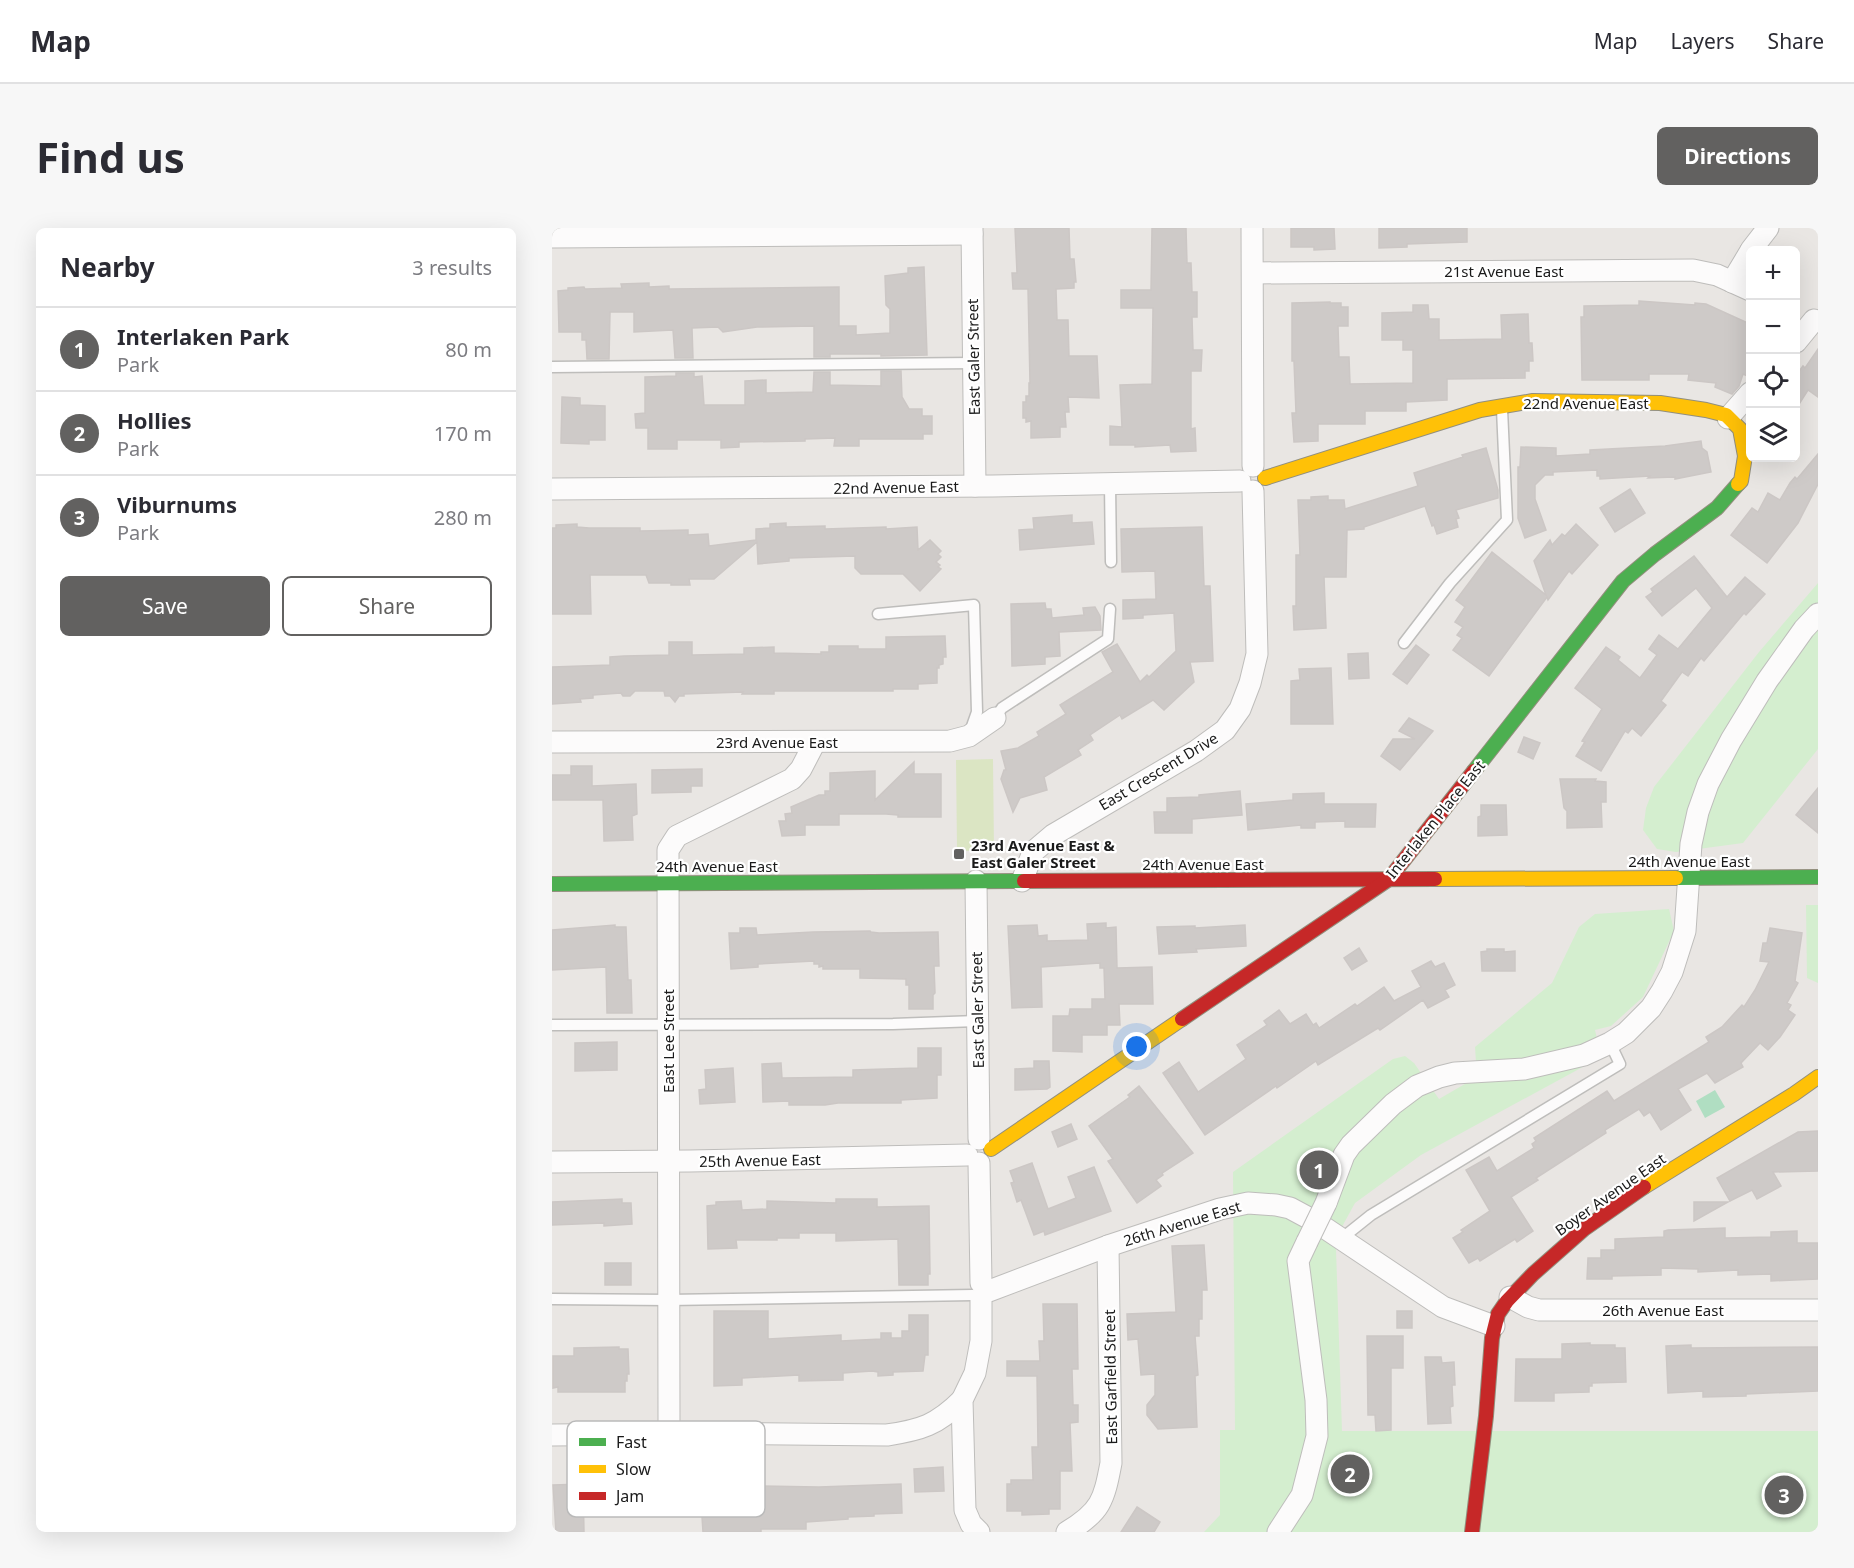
<!DOCTYPE html>
<html lang="en">
<head>
<meta charset="utf-8">
<style>
  body { margin:0; font-family:"Noto Sans",sans-serif; background:#f7f7f7; color:#2b2b33 }
  .controls { position:absolute; right:18px; top:18px; display:grid; overflow:hidden; border-radius:9px; box-shadow:0 6px 24px #0002 }
  .controls button { width:54px; height:54px; display:grid; place-items:center; padding:0; border:0; border-bottom:2px solid #e1e1e2; background:#fff; color:#2b2b33; font:30px sans-serif }
  .you { position:absolute; left:585px; top:819px; width:21px; height:21px; margin:-15px; border:4px solid #fff; border-radius:50%; background:#1a73e8; box-shadow:0 0 0 9px #1a73e833 }
  .badge { display:grid; place-items:center; width:39px; height:39px; border-radius:50%; background:#626160; color:#fff; font-size:20px; font-weight:700 }
  .pin { position:absolute; translate:-50% -50%; border:3px solid #fff; box-shadow:0 2px 6px #0006 }
  .list { margin:0; padding:0; list-style:none }
  h2 { display:flex; justify-content:space-between; align-items:center; height:78px; margin:0; padding:0 24px; font-size:26px }
  h2 small { font-size:20px; font-weight:400; color:#7c7c81 }
  .list li { display:grid; grid-template-columns:39px 1fr auto; gap:18px; align-items:center; box-sizing:border-box; height:84px; padding:0 24px; border-top:2px solid #e1e1e2 }
  .list b { display:block; font-size:22px; white-space:nowrap }
  .list p { margin:0; font-size:20px; white-space:nowrap; color:#7c7c81 }
  .list em { font-size:20px; font-style:normal; color:#7c7c81 }
  .actions { display:flex; gap:12px; padding:18px 24px }
  .actions a { flex:1; padding:14px 0; border:2px solid #626160; border-radius:9px; text-align:center; font-size:21px; color:#626160 }
  .actions .main { background:#626160; color:#fff }
  .icon { flex:none; width:33px; height:33px; fill:none; stroke:currentColor; stroke-width:2; stroke-linecap:round; stroke-linejoin:round }
  .map { position:relative; flex:none; width:1266px; height:1304px; overflow:hidden; border-radius:9px }
  header { display:flex; align-items:center; gap:36px; box-sizing:border-box; height:84px; padding:0 30px; background:#fff; border-bottom:2px solid #e1e1e2 }
  header strong { font-size:28px }
  nav { display:flex; gap:33px; margin-inline-start:auto; font-size:21px }
  .intro { display:flex; align-items:center; justify-content:space-between; box-sizing:border-box; height:144px; padding:0 36px }
  h1 { margin:0; font-size:42px }
  .button { padding:15px 27px; border-radius:9px; background:#626160; color:#fff; font-size:21px; font-weight:700 }
  main { display:flex; gap:36px; padding:0 36px }
  aside { flex:1; background:#fff; border-radius:9px; box-shadow:0 6px 24px #0002 }
  .map>svg:first-child { display:block }
</style>
</head>
<body>
<header>
<strong>Map</strong>
<nav><a>Map</a><a>Layers</a><a>Share</a></nav>
</header>
<div class="intro"><h1>Find us</h1><a class="button">Directions</a></div>
<main>
<aside>
<h2>Nearby<small>3 results</small></h2>
<ul class="list">
<li><span class="badge">1</span><div><b>Interlaken Park</b><p>Park</p></div><em>80 m</em></li>
<li><span class="badge">2</span><div><b>Hollies</b><p>Park</p></div><em>170 m</em></li>
<li><span class="badge">3</span><div><b>Viburnums</b><p>Park</p></div><em>280 m</em></li>
</ul>
<div class="actions"><a class="main">Save</a><a>Share</a></div>
</aside>
<div class="map">
<svg width="1266" height="1304" viewBox="0 0 1266 1304">
  <rect width="100%" height="100%" fill="#e9e6e3"/>
  <path fill="#dbe5c3" d="M441,531l1,91 -29,1 -1,-4 -7,1 -1,-88z"/>
  <g fill="#d4eecf">
    <path d="M1266,355v166l-75,94 -67,9 -19,-3 -14,-19 3,-22 8,-21 105,-135z"/>
    <path d="M1254,677h12v78l-11,-5z"/>
    <path d="M1117,681l5,22 -31,66 -32,29 -16,4 6,27 -180,98 -66,48 -23,42 4,4 6,182h476v101h-614l16,-17v-85h15l-2,-258 160,-113 12,-3 9,7 25,36 38,-22 -2,-30 77,-64 27,-56 16,-13z"/>
  </g>
  <path fill="#b0dec2" d="M1163,862l10,17 -20,11 -9,-17z"/>
  <g fill="#cecac8" stroke="#ccc7c5" stroke-width="1.5">
    <path d="M463,0h54l1,31h4l2,23h-2v6l-18,1 1,31h11l1,36h28l2,42 -31,-1 1,15h-4l1,15h-6v10l-29,1v-17l-5,1v-4h-3v-16h3v-6h3v-13h1l-2,-94h-15l-1,-16h5z"/>
    <path d="M600,0h34l1,35h4l1,29h5v25h-5l1,33h9l-1,21h-10v58l4,-1 1,23 -25,1 -1,-7 -35,2v-2h-25v-19l12,1 -2,-42 32,-1 1,-76h-32v-18h30z"/>
    <path d="M739,0h43l1,21 -21,1v-3h-23z"/>
    <path d="M827,0h88v14l-60,2v3l-28,1z"/>
    <path d="M372,39l3,88 -46,1v-2h-51v3h-16v-31l-57,1 -34,5 -5,-5 -26,1 1,30h-18l-2,-28 -39,2v-20h-24l-1,47h-22l-1,-19h-4v-8h-23l-1,-41 10,-1v-2l16,-1 1,2 37,-1 -1,-4 28,-1v4l20,-1v3l170,-2v39h17v9l34,-2v-24l-4,-4 -1,-29 23,-3v-5z"/>
    <path d="M1087,73l56,4v-2l11,1 44,20v53l-7,-3 -4,12 -7,8 -17,-7 1,-4 -28,-3 1,-6h-40v6h-67l-1,-63h3v-11l55,-1z"/>
    <path d="M778,74v1h11v4h7v19h-10l1,31h10l1,27 63,-1v-33h-10v-10h-21v-27l31,-1v-7h15l1,14h10v21l63,-1 -1,-24 27,-1 1,29h3l1,18h-4v10h-4v7l-78,1v21l-41,2v9h-41v13h-47v17l-24,1 -2,-29h4l-2,-52h-2v-58z"/>
    <path d="M1266,121v48l-10,-7 -12,19v-39h4l3,-4 2,2z"/>
    <path d="M329,143h20l1,26 7,12h13v7h10v18h-9v5h-64v7h-25l1,-8 -30,1v2l-66,1v5l-18,1v-8h-44v9h-29v-21h-12l-1,-14 10,-1v-36l31,-1v-3h18v4l8,-1 2,29h41v-24l21,-1v13l47,-1 1,-20h16v13l51,1z"/>
    <path d="M10,169l18,1v7l25,1v34h-16v4l-28,-1z"/>
    <path d="M1149,213l1,7 5,4 4,20 -36,7v-2l-27,1 2,-2 -50,3v-3h-3v-6l-44,2v3h-8l-10,10v14l11,31 -21,8 -7,-20v-51h2l1,-20 35,1v8l34,-2v-4l75,-4z"/>
    <path d="M934,220l12,42v8l-42,12 3,8 -3,1 2,8 -21,7 -3,-9 -2,1 -7,-20 -61,21v2l-17,1 -1,47h-22l2,51 -32,2 -1,-24h3v-51h4l-2,-55h13v-3l17,-1v4h16l1,9 73,-23 -4,-13 49,-16 -1,-2z"/>
    <path d="M1266,226v30l-20,39 -31,40 -36,-28 21,-27 6,4 10,-19 12,7 10,-17 5,-6 2,2z"/>
    <path d="M1078,261l15,24 -30,19 -15,-24z"/>
    <path d="M520,287v8l20,-1 2,22 -74,6 -1,-20 15,-1 -1,-11z"/>
    <path d="M234,295v4l39,-1v3l61,-2v2l31,-2 1,23 12,-10 11,11 -3,3 3,3 -5,5 4,3 -2,2 3,2 -21,22 -17,-17h-42l-6,-6v-12l-66,2v3l-31,3 -1,-22 -43,37h-25l1,6h-19v-2h-22l-3,-8h-56l1,39h-39v-86h4v-3l21,-1v3l12,1h51v3l48,-1v5l20,-1 1,12 47,-6v-11l14,-1v-4z"/>
    <path d="M1024,296l22,21 -26,29 -3,-3 -21,29 -1,-3 -58,79 -36,-26 9,-12 -5,-3 6,-8 -8,-5 10,-15 -9,-7 36,-48 54,43 -12,-34 16,-21 2,5 10,-11 3,2z"/>
    <path d="M650,299l2,59h6l3,75 -23,1 4,20 -30,28 -11,-10 -31,19 -2,-4 -30,20 3,5 -15,10 3,5 -37,22 3,13 -27,8 -7,14 -12,-33 3,-9h2l-5,-19 17,-3 21,-12 -2,-4 29,-18 -6,-9 53,-33 -11,-20 15,-8 23,38 7,-7 2,2 27,-26 -2,-38 -31,2v3l-20,1v-19l33,-1 -1,-28 -33,1 -1,-43z"/>
    <path d="M1142,328l33,41 18,-20 20,17 -19,21 -2,-2 -40,48 -3,-3 -13,18 -6,-4 -21,29 5,4 -25,31 -9,-8 -4,5 -3,-2 -24,40 -25,-15 9,-14 -3,-1 20,-32 -27,-21 31,-41 14,10 -2,3 22,18 17,-23 -8,-6 10,-14 19,14 34,-41 -16,-20 -34,28 -16,-19 7,-5 -2,-3z"/>
    <path d="M493,375l1,6h5l1,9 32,-3 -1,-7 12,-1 5,9 1,14 -42,2 1,24 -15,1v7l-33,2 -1,-62z"/>
    <path d="M393,408l1,21h-3v7l-4,1v3h-2v15l-19,1v5h-25v2h-119v3h-32l1,-2 -59,2v2h-5l-4,6 -5,-6h-5l-1,-5h-29l-5,5h-7l-2,-3 -28,2v3l-13,1 1,3 -29,2v-37l58,-2v-8l14,-1 45,-1v-13h23v13l52,-1v-6l30,-1v6l47,1v-2h8v-6h29v3h28v-12h3z"/>
    <path d="M864,417l13,10 -22,29 -14,-10z"/>
    <path d="M816,425l1,25 -20,1 -1,-25z"/>
    <path d="M779,440l2,56h-42v-43l9,-1 -1,-11z"/>
    <path d="M857,490l24,13 -33,39 -19,-14 12,-17h22l-16,-8z"/>
    <path d="M972,509l16,6 -7,16 -15,-7z"/>
    <path d="M362,534v12h27v43h-43v-2l-12,-1h-47v11h-34v10l-23,1 -3,-15h7l-1,-7 7,-1 -1,-6 28,-12h6v-4h5v-18l45,-2v29z"/>
    <path d="M19,538h21v20l44,-2 1,30 -5,2 1,24 -29,1 -1,-41h-51v-25h19z"/>
    <path d="M150,541v17h-11v6l-39,1v-23z"/>
    <path d="M1008,551h36l-1,2 11,1v20h-5l1,25 -35,1v-17l-3,-3z"/>
    <path d="M1266,560v45l-22,-18z"/>
    <path d="M688,563l2,24 -50,4v14h-37l-1,-21h13v-14l32,-1v-2z"/>
    <path d="M772,565v11h52l-1,23h-30v-6l-30,1v6h-14v-3l-53,5 -2,-26 47,-4v-6z"/>
    <path d="M929,577h25l1,30 -29,1v-19l3,-1z"/>
    <path d="M554,695v5l10,-1 1,41 35,-1 1,37h-34l1,21h-13v10h-25v17l-29,-1v-35h16l1,-7h22v-10h13l-1,-31h-4v-5l-59,4 1,40 -30,1 -4,-82 29,-1 1,11 9,-1v6l41,-1 -1,-16z"/>
    <path d="M63,697v2h11l2,53h3l1,33h-25l-1,-46 -54,3v-40z"/>
    <path d="M693,697l1,21 -50,3 1,3 -38,2 -2,-27 38,-1v2z"/>
    <path d="M188,700h16l1,7 56,-3 57,-1 1,1 8,1 59,-1 1,34h-5l1,27 -2,2v14h-24v-24h-3v-6l-46,-1v-9h-37v-3l-4,1v-3h-5v-3l-56,3v3l-27,2 -2,-36h11z"/>
    <path d="M1218,700l32,5 -7,48 3,2 -11,20 4,2 -3,5 7,5 -15,22 -12,13 -8,-7 -19,20 2,4 -28,16 -8,-10 -29,16 13,21 -30,20 -11,-18 -6,4 -5,-7 -34,21 1,3 -70,45 2,2 -27,17 22,34 -16,11 -2,-3 -35,22 -2,-3 -9,5 -16,-25 10,-6 -2,-2 29,-19 -24,-41 23,-13 8,14 37,-23 -2,-4 4,-3 -2,-3 73,-47 7,10 95,-59 -3,-5 16,-10 20,-22 2,2 11,-17 14,-28 -9,-1 3,-18h4z"/>
    <path d="M807,720l8,13 -15,9 -8,-12z"/>
    <path d="M935,721h17v3l11,-1v20h-33l-1,-19 6,-1z"/>
    <path d="M879,733l4,6 9,-4 11,22 -10,5 4,7 -21,11 -5,-8 -43,30 -2,-2 -60,37 -2,-4 -39,27 -1,-2 -71,49 -42,-62 16,-11 19,30 48,-33 -9,-14 30,-20 -3,-4 15,-11 11,14 16,-10 7,11 3,-2 3,5 36,-24 2,2 27,-19 10,14 27,-14 -9,-16z"/>
    <path d="M65,814v28l-42,1v-28z"/>
    <path d="M366,820h23v27h-4v23l-36,2v3h-63l-13,2h-36v-4l-26,1 -1,-38 19,-1 1,15 71,-1v-7l65,-2z"/>
    <path d="M482,833h15l1,26 -3,2 -32,1v-21l19,-1z"/>
    <path d="M181,840l2,34 -35,2 -1,-14 7,-1 -1,-19z"/>
    <path d="M587,858l54,67 -31,20 1,2 -7,5 5,6 -24,17 -29,-42 5,-2 -24,-33 41,-29 -2,-2z"/>
    <path d="M519,896l6,15 -19,8 -6,-15z"/>
    <path d="M1266,903v40l-45,1 8,14 -24,13 -5,-9 -22,11 -13,-23 81,-46z"/>
    <path d="M480,935l16,46 28,-11 -8,-21 26,-10 17,44 -66,24 -1,-4 -10,4 -13,-35 -4,2 -6,-19 3,-1 -4,-11z"/>
    <path d="M70,971v4h9l1,21 -28,2v-3l-52,2v-23z"/>
    <path d="M284,971h41v8l52,-1 1,68h-2v11h-29l-1,-46 -62,2v-8h-37v5h-22v2h-41l1,8 -29,1 -1,-43 9,-1v-3l25,-1 1,9 25,-1v-8l69,2z"/>
    <path d="M1142,974h34l-34,19z"/>
    <path d="M1173,1000v10l46,-1v-5l26,-1v12h21v36l-47,2v-7l-33,1v-5l-40,2v-3l-37,-1v7l-49,1v3h-25l1,-21h13v-8h14v-11l49,-2v-6l4,-1z"/>
    <path d="M652,1017l3,45h-5v29h-3v17h-4l3,39 -3,1 2,51 -39,2 -11,-14v-10l8,-10v-21l-14,1 -3,-36 -10,1 -1,-26 49,-2 -4,-66z"/>
    <rect x="53" y="1035" width="26" height="22"/>
    <path d="M491,1076h34l1,65h-6l1,36h5v17l-8,1 2,48h-12v38h-11v5l-27,1v-4h-15v-27h4v-4h22l-1,-33h6l-1,-71h-30v-15h33l-1,-20h5z"/>
    <path d="M162,1083h54v28l73,-4v6l40,-2v-6h10v5h11v-7h7v-16h19v40h-3l-2,16 -30,1v3l-15,1v-4l-6,-1 -29,2v7l-44,1v-6l-57,3v7l-28,1z"/>
    <rect x="845" y="1083" width="15" height="17"/>
    <path d="M815,1108h36v32h-12v62l-15,1 -1,-16h-7z"/>
    <path d="M1038,1115v2h25v3h10l1,34 -34,1v3h-3v6l-35,1v8h-39l1,-42h46v-15z"/>
    <path d="M1139,1117v3l127,-1v44l-72,3v2l-43,1v-6l-35,2 -2,-47z"/>
    <path d="M67,1119v2h9l1,25h-2v7h-2v11h-67v-5l-5,1v-32h21v-8z"/>
    <path d="M873,1129h16l1,6 12,-1 1,23h-3l1,21 -3,1 1,16 -23,1z"/>
    <path d="M391,1239l1,24 -29,1 -1,-23z"/>
    <path d="M208,1253v5l59,1 82,-3 1,29 -28,1v2l-26,1v2l-13,1 -29,2v7h-45v3h-58l-3,-46 4,-1v-2z"/>
    <path d="M31,1256l1,48h-28l-3,-47z"/>
    <path d="M585,1279l23,15 -6,10h-33z"/>
  </g>
  <g fill="none" stroke-linecap="round" stroke-linejoin="round">
    <g stroke="#bebdbb" stroke-width="13">
      <g id="lane">
        <path d="M0,139l421,-4"/>
        <path d="M558,256l1,78"/>
        <path d="M326,386l96,-9 3,107 -7,20"/>
        <path d="M852,415l46,-60 57,-63 -5,-111"/>
        <path d="M443,490l7,-10 106,-69 2,-30"/>
        <path d="M0,797l341,-1 84,-3"/>
        <path d="M789,1011l30,-24 249,-151 -10,-21"/>
        <path d="M0,1071l116,1 305,-5"/>
      </g>
    </g>
    <g stroke="#bebdbb" stroke-width="23">
      <g id="street">
        <path d="M420,0l3,258"/>
        <path d="M700,0l1,238"/>
        <path d="M0,9l420,-3"/>
        <path d="M1199,22l17,-22"/>
        <path d="M701,45l440,-3 24,5 33,15"/>
        <path d="M1180,54l18,-30"/>
        <path d="M1244,114l18,-22"/>
        <path d="M1176,190l22,-25"/>
        <path d="M0,261l441,-3 247,-5"/>
        <path d="M0,514l398,-1 19,-5 26,-18"/>
        <path d="M424,653l3,258"/>
        <path d="M470,653l11,-29 20,-17 143,-84 29,-21 15,-21 10,-26 7,-29 -4,-163"/>
        <path d="M0,934l138,-1 277,-6"/>
        <path d="M427,935l2,120"/>
        <path d="M774,975l18,-48 7,-10 42,-41 24,-18 22,-9 16,-4 69,-4 60,-14 26,-12 16,-10 25,-25 11,-17 10,-19 13,-41 6,-87 7,-32 10,-28 23,-44 36,-59 37,-52 14,-15"/>
        <path d="M437,1063l119,-45 112,-37 28,-6 28,2 14,3 26,14 127,85 51,19"/>
        <path d="M958,1069l18,10 11,3h279"/>
        <path d="M117,1193l-1,-571 9,-14 115,-57 9,-10 14,-27"/>
        <path d="M128,1205l207,2c34,-5 50,-10 75,-35"/>
        <path d="M0,1207l105,-1"/>
        <path d="M427,1304l-8,-8 -6,-14 -3,-110 13,-27 6,-32v-41"/>
        <path d="M515,1304c34,-20 37,-32 44,-69l-3,-217"/>
        <path d="M726,1304l24,-37 15,-59 -1,-36 -18,-139 9,-19"/>
      </g>
    </g>
    <g stroke="#928f7d" stroke-width="16">
      <g id="fast">
        <path d="M922,543l149,-190 32,-27 62,-46 21,-24"/>
        <path d="M1124,650l142,-1"/>
        <path d="M0,656l472,-3"/>
      </g>
    </g>
    <g stroke="#928f7d" stroke-width="16">
      <g id="slow">
        <path d="M713,250l215,-68 53,-9 127,2 46,7 20,5 14,14 5,27 -4,25 -3,3"/>
        <path d="M883,651l241,-1"/>
        <path d="M439,921l191,-130"/>
        <path d="M1092,959l150,-93 24,-17"/>
      </g>
    </g>
    <g stroke="#928f7d" stroke-width="16">
      <g id="jam">
        <path d="M472,653l411,-2"/>
        <path d="M630,791l207,-140 85,-108"/>
        <path d="M920,1304l14,-116 6,-78 6,-24 9,-13 26,-27 51,-45 60,-42"/>
      </g>
    </g>
    <use href="#lane" stroke="#fcfbfb" stroke-width="10"/>
    <use href="#street" stroke="#fcfbfb" stroke-width="21"/>
    <use href="#fast" stroke="#4caf50" stroke-width="14"/>
    <use href="#slow" stroke="#ffc107" stroke-width="14"/>
    <use href="#jam" stroke="#c62828" stroke-width="14"/>
    <g stroke="#bebdbb" stroke-width="23" stroke-linecap="butt">
      <path id="street-bridge" d="M755,1014l19,-39"/>
    </g>
    <use href="#street-bridge" stroke="#fcfbfb" stroke-width="21"/>
  </g>
  <rect fill="#626160" stroke="#fff" stroke-width="2" x="401" y="620" width="12" height="12" rx="3"/>
  <g text-anchor="middle" dominant-baseline="central" stroke-width="4.5" stroke-linejoin="round" paint-order="stroke">
    <g font-size="15" fill="#1a1a1a" stroke="#fff">
      <text x="952" y="43">21st Avenue East</text>
      <text transform="translate(421 129) rotate(-91)">East Galer Street</text>
      <text x="1034" y="175">22nd Avenue East</text>
      <text transform="translate(344 259) rotate(-1)">22nd Avenue East</text>
      <text x="225" y="514">23rd Avenue East</text>
      <text transform="translate(606 543) rotate(-31)">East Crescent Drive</text>
      <text transform="translate(883 591) rotate(-51)">Interlaken Place East</text>
      <text x="1137" y="633">24th Avenue East</text>
      <text x="651" y="636">24th Avenue East</text>
      <text x="165" y="638">24th Avenue East</text>
      <text transform="translate(425 782) rotate(-91)">East Galer Street</text>
      <text transform="translate(116 813) rotate(-90)">East Lee Street</text>
      <text transform="translate(208 932) rotate(-1)">25th Avenue East</text>
      <text transform="translate(1058 966) rotate(-35)">Boyer Avenue East</text>
      <text transform="translate(630 995) rotate(-17)">26th Avenue East</text>
      <text x="1111" y="1082">26th Avenue East</text>
      <text transform="translate(558 1149) rotate(-91)">East Garfield Street</text>
    </g>
    <g font-size="15" font-weight="bold" fill="#1a1a1a" stroke="#fff" text-anchor="start">
      <text x="419" y="617">23rd Avenue East &amp;<tspan x="419" dy="17">East Galer Street</tspan></text>
    </g>
  </g>
  <rect x="15" y="1193" width="198" height="96" rx="9" fill="#fff" stroke="#bababa" stroke-width="1.5"/>
  <rect x="27" y="1210" width="27" height="8" fill="#4caf50"/>
  <rect x="27" y="1237" width="27" height="8" fill="#ffc107"/>
  <rect x="27" y="1264" width="27" height="8" fill="#c62828"/>
  <g font-size="16" fill="#1a1a1a">
    <text x="64" y="1220">Fast</text>
    <text x="64" y="1247">Slow</text>
    <text x="64" y="1274">Jam</text>
  </g>
</svg>
<div class="controls">
<button>+</button>
<button>−</button>
<button><svg class="icon" aria-label="locate" viewBox="0 0 24 24"><circle cx="12" cy="12" r="6"/><path d="M12 2v4M12 18v4M2 12h4M18 12h4"/></svg></button>
<button><svg class="icon" aria-label="layers" viewBox="0 0 24 24"><path d="M12 4l9 5-9 5-9-5zM3 14l9 5 9-5"/></svg></button>
</div>
<div class="you"></div>
<div class="pin badge" style="left:767px;top:942px">1</div>
<div class="pin badge" style="left:798px;top:1246px">2</div>
<div class="pin badge" style="left:1232px;top:1267px">3</div>
</div>
</main>
</body>
</html>
